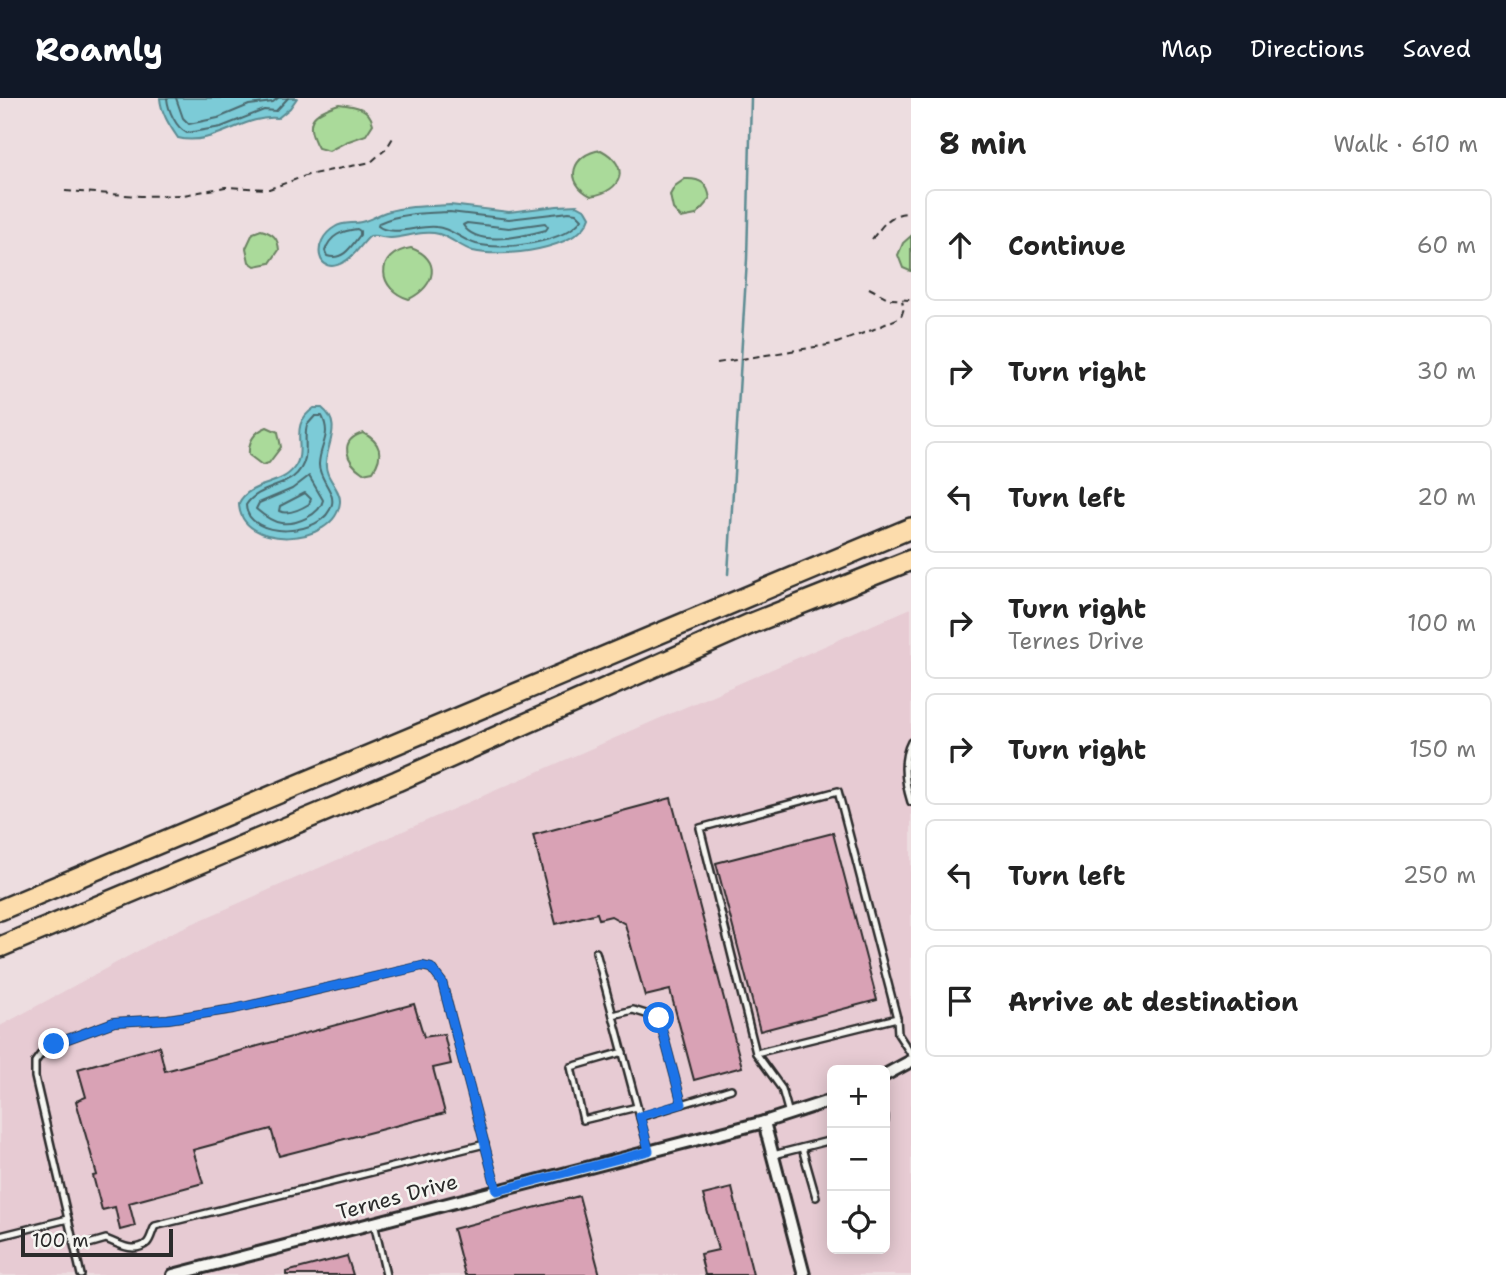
<!DOCTYPE html>
<html lang="en">
<head>
<meta charset="utf-8">
<style>
  body { margin:0; font-family:"Shantell Sans",sans-serif; background:#f2f2f2; color:#222 }
  .controls { position:absolute; right:21px; bottom:21px; display:grid; overflow:hidden; border-radius:10px; box-shadow:0 4px 18px #0003 }
  .controls button { width:63px; height:63px; display:grid; place-items:center; padding:0; border:0; border-bottom:2px solid #e0e0e0; background:#fff; color:#222; font:35px sans-serif }
  .scale { position:absolute; left:21px; bottom:18px; width:152px; box-sizing:border-box; padding-left:7px; border:4px solid #2b2b2b; border-top:0; font-size:19px; line-height:24px; white-space:nowrap; color:#2b2b2b; -webkit-text-stroke:5px #f6f6f2; paint-order:stroke }
  .stop { position:absolute; width:21px; height:21px; margin:-16px; border:5px solid #1a73e8; border-radius:50%; background:#fff }
  .stop.end { background:#1a73e8; border-color:#fff; box-shadow:0 2px 7px #0008 }
  .list { margin:0; padding:0; list-style:none }
  h2 { display:flex; justify-content:space-between; align-items:center; height:91px; margin:0; padding:0 28px; font-size:30px }
  h2 small { font-size:23px; font-weight:400; color:#767676 }
  .list li { display:grid; grid-template-columns:46px 1fr auto; gap:21px; align-items:center; box-sizing:border-box; height:112px; margin:0 14px 14px; padding:0 14px; border:2px solid #e0e0e0; border-radius:10px }
  .list b { display:block; font-size:26px; white-space:nowrap }
  .list p { margin:0; font-size:23px; white-space:nowrap; color:#767676 }
  .list em { font-size:23px; font-style:normal; color:#767676 }
  .icon { flex:none; width:38px; height:38px; fill:none; stroke:currentColor; stroke-width:2; stroke-linecap:round; stroke-linejoin:round }
  .map { position:relative; flex:none; width:911px; height:1177px; overflow:hidden }
  header { display:flex; align-items:center; gap:42px; box-sizing:border-box; height:98px; padding:0 35px; background:#111827; color:#fff }
  header strong { font-size:33px }
  nav { display:flex; gap:38px; margin-inline-start:auto; font-size:24px }
  main { display:flex }
  aside { flex:1; background:#fff }
  .map>svg:first-child { display:block }
</style>
</head>
<body>
<header>
<strong>Roamly</strong>
<nav><a>Map</a><a>Directions</a><a>Saved</a></nav>
</header>
<main>
<div class="map">
<svg width="911" height="1177" viewBox="0 0 911 1177">
  <rect width="100%" height="100%" fill="#eddde0"/>
  <filter id="ink" filterUnits="userSpaceOnUse"><feTurbulence type="fractalNoise" baseFrequency=".0143" numOctaves="2"/><feDisplacementMap in="SourceGraphic" scale="14" xChannelSelector="R" yChannelSelector="G"/><feConvolveMatrix kernelMatrix="1 2 1 2 8 2 1 2 1" color-interpolation-filters="sRGB"/></filter>
  <g filter="url(#ink)">
    <path fill="#e7cbd3" fill-rule="evenodd" d="M911,510v667h-911v-249l171,-93zM832,972h53v179h-53z"/>
    <g fill="#aada9a" stroke="#6a8262" stroke-width="2">
      <path d="M339,6c16,2 30,3 34,20l-7,11 -20,7 -17,9 -11,-3c-15,-27 -6,-35 21,-44z"/>
      <path d="M601,52c30,16 22,41 -10,46 -28,-14 -19,-42 10,-46z"/>
      <path d="M685,81c16,-1 23,5 25,20l-14,16 -15,3 -8,-9 -3,-14 5,-9z"/>
      <path d="M261,132c12,3 17,8 18,20l-9,13 -15,3 -6,-4 -3,-14 7,-15z"/>
      <path d="M911,138v35h-1l-7,-3 -5,-13 5,-12z"/>
      <path d="M411,150c31,11 25,38 -2,51 -31,-9 -36,-45 2,-51z"/>
      <path d="M267,329l11,5 3,15 -12,16 -7,2 -13,-10c-1,-14 5,-23 18,-28z"/>
      <path d="M363,335c18,9 21,22 10,38l-10,2c-17,-11 -25,-33 0,-40z"/>
    </g>
    <g fill="#7bcbd7" stroke="#5b8b92" stroke-width="2">
      <path d="M160,0h137l-7,10 -12,10c-34,-4 -64,29 -100,20 -8,-12 -17,-25 -18,-40z"/>
      <path d="M450,107l59,7 48,-6 20,-1 9,5 4,7c-9,33 -89,41 -117,34 -12,-4 -22,-13 -34,-17 -16,-4 -32,3 -48,4 -7,0 -14,-3 -21,-2 -9,8 -15,20 -26,26 -27,16 -34,-21 -9,-35 8,-5 17,-3 26,-5 9,-2 16,-7 25,-10 20,-6 43,-6 64,-7z"/>
      <path d="M314,310h8c20,16 6,33 4,54 -2,16 15,26 14,40 -4,45 -101,49 -101,1 11,-22 41,-16 55,-35 15,-20 -8,-41 20,-60z"/>
    </g>
    <g fill="none" stroke-linecap="round" stroke-linejoin="round">
      <g stroke="#4b6b70" stroke-width="2">
        <path d="M167,0c1,12 9,30 20,35l34,-6 43,-17 12,1 12,-13"/>
        <path d="M176,0l7,20 6,6 29,-6 31,-13 24,-3 5,-4"/>
        <path d="M450,114l59,7 60,-7 7,1 6,6c-17,24 -79,32 -106,25 -14,-4 -25,-16 -40,-17 -17,-2 -44,10 -58,-1l1,-3c22,-10 48,-10 71,-11z"/>
        <path d="M467,125l42,5 36,-5 3,4 -2,3c-22,6 -69,18 -83,-5z"/>
        <path d="M357,131l3,2v4c-9,12 -17,26 -33,21l-2,-5c5,-16 17,-20 32,-22z"/>
        <path d="M315,318h7c10,20 -2,28 -3,48 -1,14 16,27 13,40 -8,34 -85,36 -86,1 15,-23 52,-15 59,-47 2,-11 -1,-22 2,-33z"/>
        <path d="M309,378l14,24c-3,15 -27,25 -42,23 -9,-1 -18,-8 -25,-14l3,-6 33,-14z"/>
        <path d="M305,395l6,6 -2,5c-8,5 -21,11 -30,7l1,-5z"/>
      </g>
      <path stroke="#5b8b92" stroke-width="2.5" d="M728,476l19,-315 4,-161"/>
    </g>
    <g fill="#d9a2b5" stroke="#2b2b2b" stroke-width="2">
      <path d="M671,700l71,269 -48,13 -24,-90 -25,6 -20,-72 -14,-8 -12,3 -2,-6 -41,11 -23,-89z"/>
      <path d="M833,735l44,167 -117,31 -44,-168z"/>
      <path d="M414,906l10,33 20,-3 7,30 -18,4 12,45 -166,43 -8,-27 -78,21 10,33 -74,20 6,23 -15,4 -5,-23 -13,3 -9,-34 4,-1 -21,-74 10,-4 -8,-28 81,-23 6,25z"/>
      <path d="M732,1090l21,87h-48l-5,-21 18,-4 -15,-55z"/>
      <path d="M579,1098l21,79h-135l-12,-46z"/>
      <path d="M347,1158l6,19h-67v-3z"/>
    </g>
    <g fill="none" stroke-linecap="round" stroke-linejoin="round">
      <g stroke="#2b2b2b" stroke-width="10">
        <g id="lane">
          <path d="M911,644c-10,19 -6,41 0,60"/>
          <path d="M596,854l53,199"/>
          <path d="M613,917l20,-5 26,8 23,86"/>
          <path d="M623,954l-52,15 12,53 54,-13"/>
          <path d="M756,955l141,-35"/>
          <path d="M789,1016l-7,-25 -26,-36 -56,-225 138,-37 59,227 1,16 13,20"/>
          <path d="M885,1018v4"/>
          <path d="M640,1019l91,-28"/>
          <path d="M802,1050l14,49"/>
          <path d="M773,1057l59,-15"/>
          <path d="M374,1125l12,52"/>
          <path d="M0,1138l68,-17"/>
          <path d="M75,1150l31,-9c12,5 28,15 41,4 4,-4 5,-12 8,-17l330,-82"/>
          <path d="M81,1177l-46,-198v-15l8,-11 11,-7 60,-22 54,-3 66,-10 188,-43 9,2 11,14 55,209"/>
        </g>
      </g>
      <g stroke="#2b2b2b" stroke-width="16">
        <g id="street">
          <path d="M885,977l26,-14"/>
          <path d="M764,1024l40,153"/>
          <path d="M173,1177l591,-153 68,-22"/>
        </g>
      </g>
      <g stroke="#2b2b2b" stroke-width="24">
        <g id="highway">
          <path d="M0,812l911,-382"/>
          <path d="M0,849l397,-166 353,-157 161,-64"/>
        </g>
      </g>
      <g stroke="#2b2b2b" stroke-width="2" stroke-dasharray="7 5" stroke-linecap="butt">
        <path d="M65,93l76,5 43,-1 41,-8 44,2 39,-14 63,-13 15,-13 8,-13"/>
        <path d="M872,141c11,-14 19,-27 39,-26"/>
        <path d="M869,190l21,11 21,1"/>
        <path d="M717,265l117,-19 38,-14 29,-13 3,-9 -2,-7"/>
      </g>
      <use href="#lane" stroke="#f6f6f2" stroke-width="5"/>
      <use href="#street" stroke="#f6f6f2" stroke-width="10"/>
      <use href="#highway" stroke="#fcdcac" stroke-width="19"/>
    </g>
  </g>
  <g fill="none" stroke-linecap="round" stroke-linejoin="round" filter="url(#ink)">
    <path stroke="#1a73e8" stroke-width="9" d="M54,946l60,-22 54,-3 66,-10 188,-43 9,2 11,14 55,209 152,-40 -9,-35 42,-12 -23,-86"/>
  </g>
  <g text-anchor="middle" dominant-baseline="central" stroke-width="5" stroke-linejoin="round" paint-order="stroke">
    <g font-size="21" fill="#2b2b2b" stroke="#f6f6f2">
      <text transform="translate(397 1099) rotate(-15)">Ternes Drive</text>
    </g>
  </g>
</svg>
<div class="controls">
<button>+</button>
<button>−</button>
<button><svg class="icon" aria-label="locate" viewBox="0 0 24 24"><circle cx="12" cy="12" r="6"/><path d="M12 2v4M12 18v4M2 12h4M18 12h4"/></svg></button>
</div>
<div class="scale">100 m</div>
<div class="stop" style="left:659px;top:920px"></div>
<div class="stop end" style="left:54px;top:946px"></div>
</div>
<aside>
<h2>8 min<small>Walk · 610 m</small></h2>
<ul class="list">
<li><svg class="icon" aria-label="ahead" viewBox="0 0 24 24"><path d="M12 20V5M6 11l6-6 6 6"/></svg><div><b>Continue</b></div><em>60 m</em></li>
<li><svg class="icon" aria-label="right" viewBox="0 0 24 24"><path d="M7 20v-9h11M14 6l5 5-5 5"/></svg><div><b>Turn right</b></div><em>30 m</em></li>
<li><svg class="icon" aria-label="left" viewBox="0 0 24 24"><path d="M17 20v-9H6M10 6l-5 5 5 5"/></svg><div><b>Turn left</b></div><em>20 m</em></li>
<li><svg class="icon" aria-label="right" viewBox="0 0 24 24"><path d="M7 20v-9h11M14 6l5 5-5 5"/></svg><div><b>Turn right</b><p>Ternes Drive</p></div><em>100 m</em></li>
<li><svg class="icon" aria-label="right" viewBox="0 0 24 24"><path d="M7 20v-9h11M14 6l5 5-5 5"/></svg><div><b>Turn right</b></div><em>150 m</em></li>
<li><svg class="icon" aria-label="left" viewBox="0 0 24 24"><path d="M17 20v-9H6M10 6l-5 5 5 5"/></svg><div><b>Turn left</b></div><em>250 m</em></li>
<li><svg class="icon" aria-label="arrive" viewBox="0 0 24 24"><path d="M6 21V4h12l-3 4 3 4H6"/></svg><div><b>Arrive at destination</b></div></li>
</ul>
</aside>
</main>
</body>
</html>
